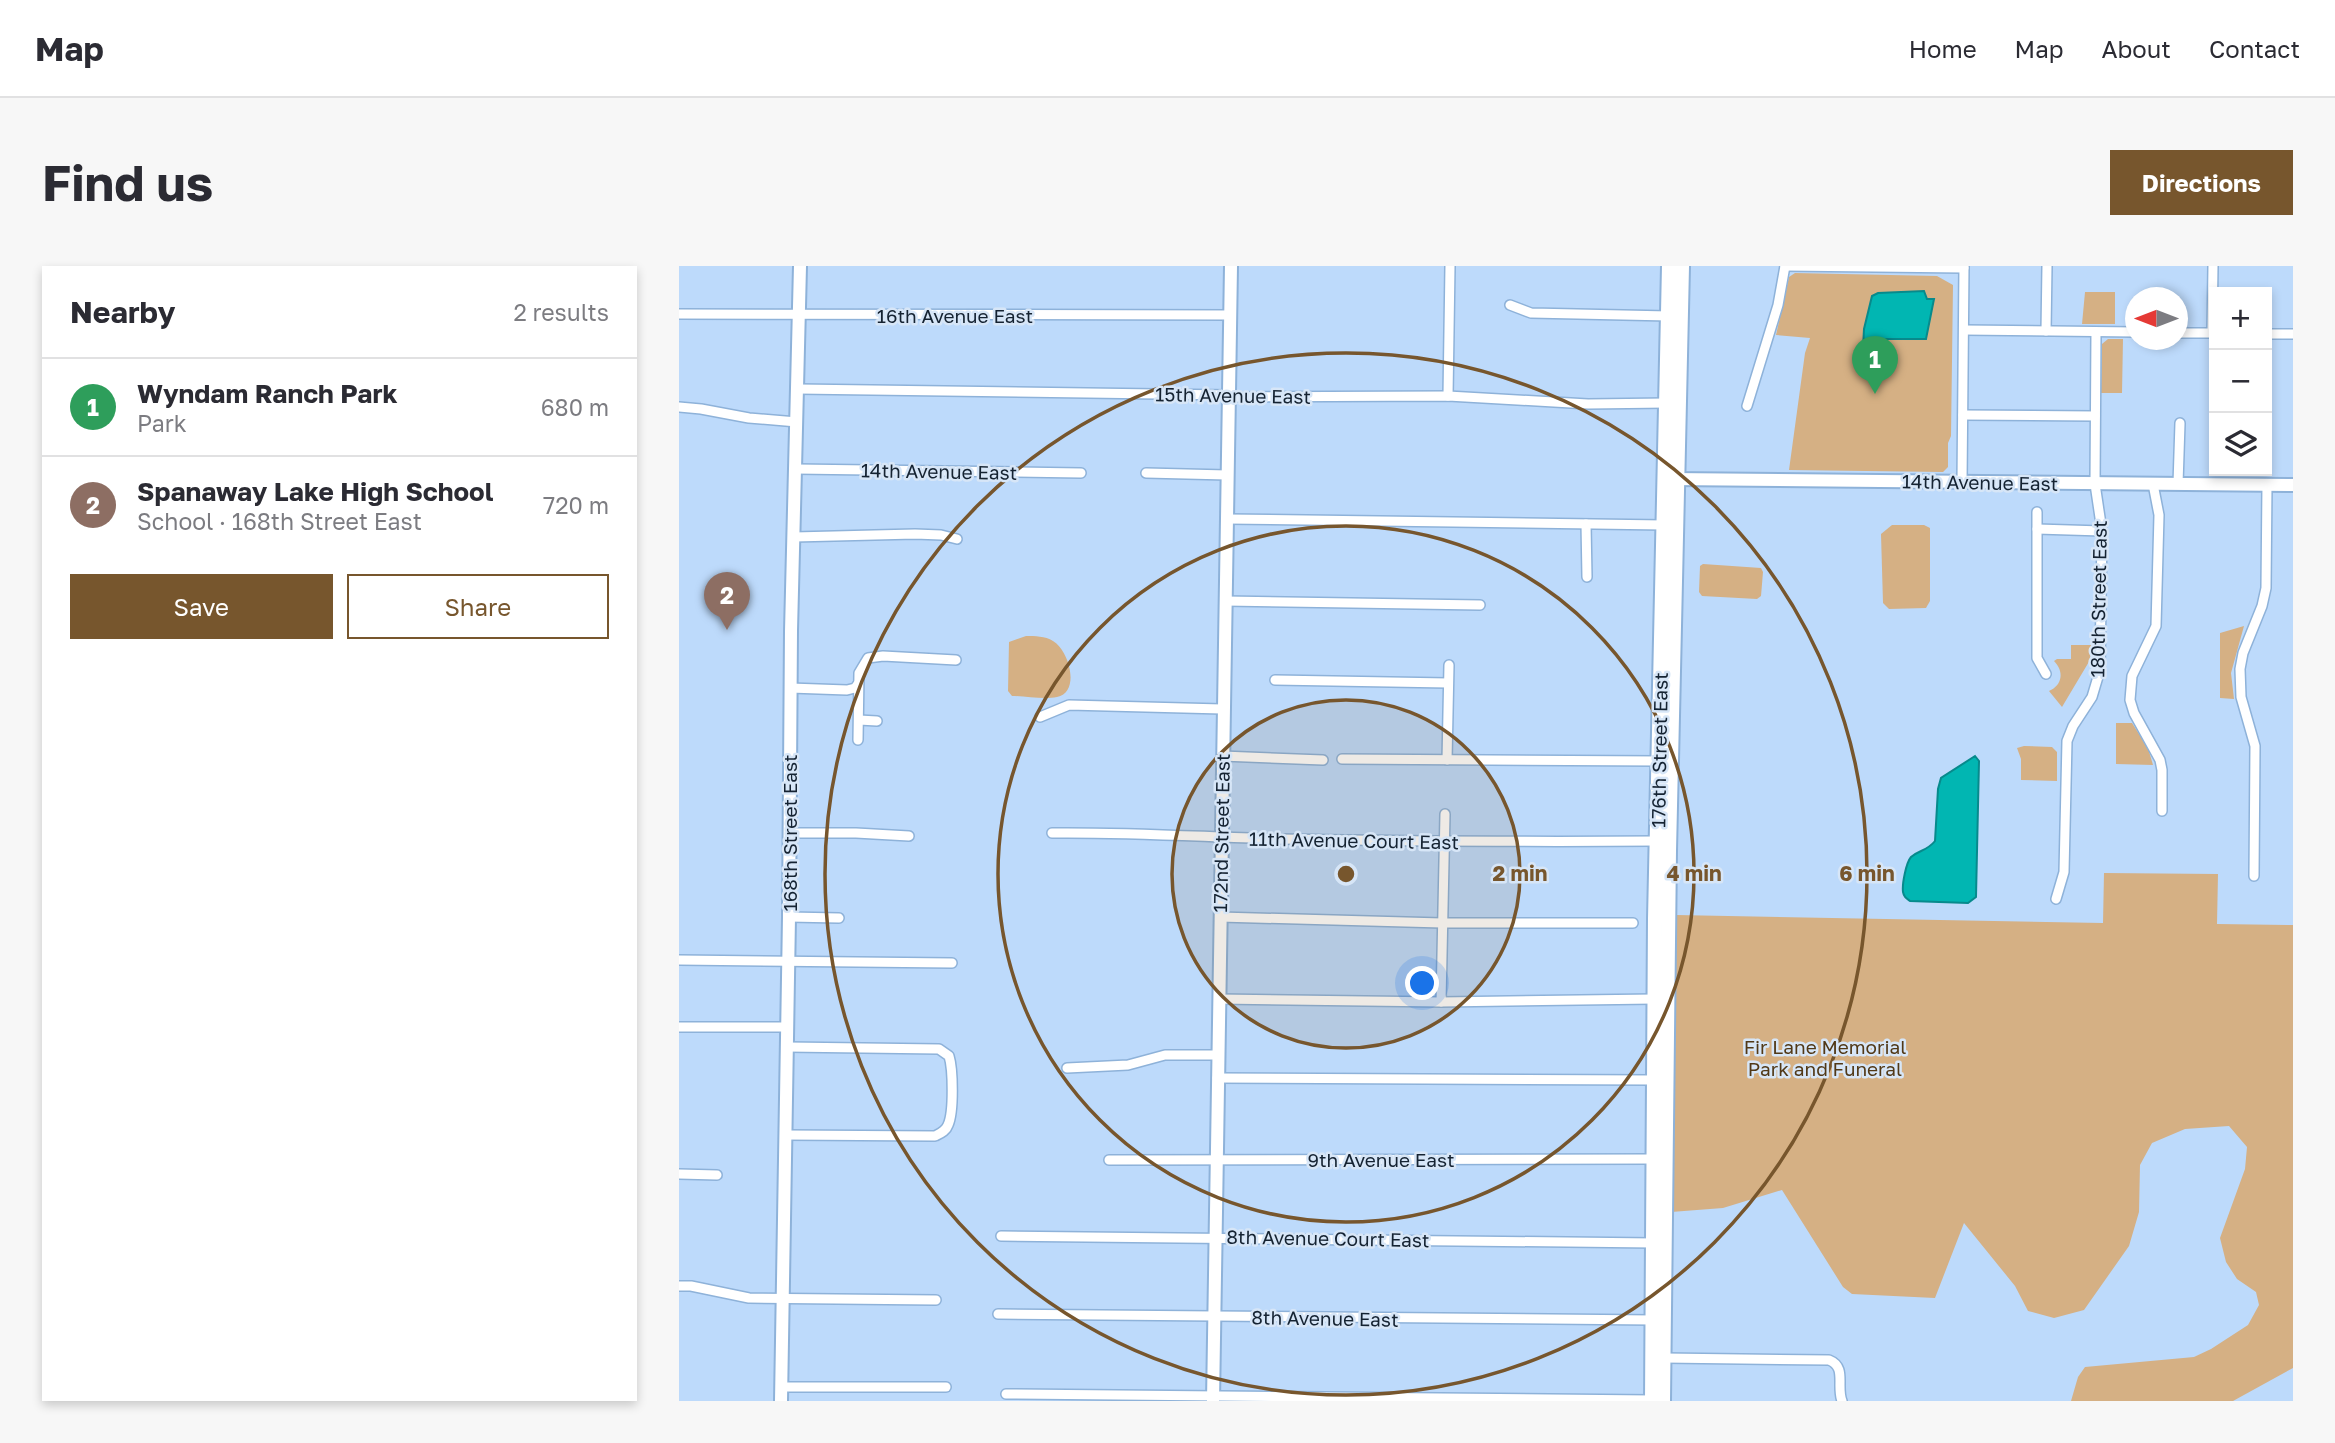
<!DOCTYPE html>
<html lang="en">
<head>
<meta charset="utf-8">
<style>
  body { margin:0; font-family:"Golos Text",sans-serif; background:#f7f7f7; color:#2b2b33 }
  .controls { position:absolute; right:21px; top:21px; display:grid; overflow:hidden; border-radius:0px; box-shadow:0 4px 10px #0003 }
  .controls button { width:63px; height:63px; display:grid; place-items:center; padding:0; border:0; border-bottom:2px solid #e1e1e2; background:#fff; color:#2b2b33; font:35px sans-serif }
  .compass { position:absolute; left:1446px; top:21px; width:63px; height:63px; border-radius:50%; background:#fff; box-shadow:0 4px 10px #0003; rotate:270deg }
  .you { position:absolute; left:744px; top:718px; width:24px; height:24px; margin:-18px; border:5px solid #fff; border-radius:50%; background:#1a73e8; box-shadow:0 0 0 10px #1a73e833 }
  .badge { display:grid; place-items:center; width:46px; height:46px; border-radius:50%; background:#77562d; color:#fff; font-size:23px; font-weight:700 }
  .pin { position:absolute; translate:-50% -58px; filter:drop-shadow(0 2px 4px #0008) }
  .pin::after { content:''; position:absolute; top:37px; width:24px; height:21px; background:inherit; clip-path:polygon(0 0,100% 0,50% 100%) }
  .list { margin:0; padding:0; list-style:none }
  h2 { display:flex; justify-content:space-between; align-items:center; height:91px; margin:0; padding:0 28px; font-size:30px }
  h2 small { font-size:23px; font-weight:400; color:#7c7c81 }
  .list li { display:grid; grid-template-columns:46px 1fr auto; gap:21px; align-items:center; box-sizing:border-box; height:98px; padding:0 28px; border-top:2px solid #e1e1e2 }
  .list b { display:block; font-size:26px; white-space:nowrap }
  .list p { margin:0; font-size:23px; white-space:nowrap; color:#7c7c81 }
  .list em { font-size:23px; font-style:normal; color:#7c7c81 }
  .actions { display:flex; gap:14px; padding:21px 28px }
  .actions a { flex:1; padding:16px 0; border:2px solid #77562d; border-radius:0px; text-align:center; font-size:24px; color:#77562d }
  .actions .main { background:#77562d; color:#fff }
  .icon { flex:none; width:38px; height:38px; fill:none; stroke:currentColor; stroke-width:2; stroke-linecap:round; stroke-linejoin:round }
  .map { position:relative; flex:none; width:1614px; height:1135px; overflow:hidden; border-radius:0px }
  header { display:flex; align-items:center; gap:42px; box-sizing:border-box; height:98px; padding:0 35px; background:#fff; border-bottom:2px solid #e1e1e2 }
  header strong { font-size:33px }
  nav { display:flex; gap:38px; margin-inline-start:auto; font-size:24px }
  .intro { display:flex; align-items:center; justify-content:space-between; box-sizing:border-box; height:168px; padding:0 42px }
  h1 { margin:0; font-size:49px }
  .button { padding:18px 32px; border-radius:0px; background:#77562d; color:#fff; font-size:24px; font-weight:700 }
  main { display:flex; gap:42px; padding:0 42px }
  aside { flex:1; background:#fff; border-radius:0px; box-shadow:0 4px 10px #0003 }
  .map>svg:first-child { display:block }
</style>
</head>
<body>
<header>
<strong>Map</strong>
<nav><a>Home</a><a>Map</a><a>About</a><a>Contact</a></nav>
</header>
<div class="intro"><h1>Find us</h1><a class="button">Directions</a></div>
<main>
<aside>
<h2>Nearby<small>2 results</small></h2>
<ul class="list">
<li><span class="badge" style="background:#2e9e5b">1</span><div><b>Wyndam Ranch Park</b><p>Park</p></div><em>680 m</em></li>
<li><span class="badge" style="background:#8d6e63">2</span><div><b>Spanaway Lake High School</b><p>School · 168th Street East</p></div><em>720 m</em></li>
</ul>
<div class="actions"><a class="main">Save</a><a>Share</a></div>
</aside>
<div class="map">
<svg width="1614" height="1135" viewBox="0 0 1614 1135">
  <rect width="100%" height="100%" fill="#bddafb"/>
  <g fill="#d5b084">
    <path d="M1116,7l142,3 16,9 -2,151 -3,7v24l-5,5 -154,-2 16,-117 5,-15 -34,-3 13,-58z"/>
    <path d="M1406,26h30v32h-33z"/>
    <path d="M1429,73h15l-1,54h-21l1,-49z"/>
    <path d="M1213,259h32l6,3v73l-4,7 -37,1 -6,-6 -2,-69z"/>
    <path d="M1024,298l58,4 2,4 -2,24 -4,3 -55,-3 -3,-4 1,-26z"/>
    <path d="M1565,360l-13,47 3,26 -14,-1v-65z"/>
    <path d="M347,370c9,0 19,0 27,5 16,9 28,51 4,56 -13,3 -31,-1 -45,-1l-4,-5 1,-49z"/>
    <path d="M1392,379h20l-1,15 -28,47 -13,-16c14,-6 15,-20 5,-30l3,-2h14z"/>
    <path d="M1437,457h16l16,25 5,17 -37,-1z"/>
    <path d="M1345,480l28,1 5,5v29l-36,-1v-21l-4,-11z"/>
    <path d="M1425,607l114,1 -1,50 76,1v443l-60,33h-162l7,-24 7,-10 109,-10 17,-8 37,-24 11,-20 -3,-13 -19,-13 -11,-17 -6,-24 25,-69 2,-22 -18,-21 -44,3 -33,14 -12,22 -1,47 -10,34 -45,64 -30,8 -26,-7 -13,-25 -51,-63 -29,75 -83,-4 -9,-7 -61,-97 -59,18 -52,4 5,-297 427,8z"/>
  </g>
  <g fill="#01b6b2" stroke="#078a8c" stroke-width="2">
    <path d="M1245,25l3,8h7l-8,40h-39l-24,9 1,-19 8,-33 6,-3z"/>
    <path d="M1296,490l4,5 -3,136 -8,6 -58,-2c-4,-3 -6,-4 -7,-9 -1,-8 3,-29 8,-35 8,-7 16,-6 24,-16l3,-52 3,-11z"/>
  </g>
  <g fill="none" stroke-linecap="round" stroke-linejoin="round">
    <g stroke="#8eb2d9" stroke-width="12">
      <g id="street">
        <path d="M1106,0l179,2"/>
        <path d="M831,39l21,8 138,3"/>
        <path d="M0,48l552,1"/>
        <path d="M1285,64l171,2"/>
        <path d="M1367,65l1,-65"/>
        <path d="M1498,67h37"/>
        <path d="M1533,67l1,-67"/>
        <path d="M1588,68h26"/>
        <path d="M119,123l431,6 7,2 212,-1 140,8 79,-1"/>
        <path d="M769,130l2,-130"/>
        <path d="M1068,140l31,-101 7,-39"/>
        <path d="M0,141l22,2 48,9 48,4"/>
        <path d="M1284,149l132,1"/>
        <path d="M117,203l285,4"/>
        <path d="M467,207l81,2"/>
        <path d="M1283,216l2,-216"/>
        <path d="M1474,218l6,31 -3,111 -24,50 -2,24 4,13 26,47 2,10v41"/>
        <path d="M1499,218l2,-61"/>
        <path d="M1358,246v146l9,16"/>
        <path d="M548,253l437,6"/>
        <path d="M907,258l1,53"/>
        <path d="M1358,263l65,2"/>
        <path d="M115,271l121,-3 26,1 16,4"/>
        <path d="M546,335l255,4"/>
        <path d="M596,414l173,3"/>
        <path d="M111,422l57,2 8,-2 3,-4"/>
        <path d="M361,451l29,-12 153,4"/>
        <path d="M180,454l18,1"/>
        <path d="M179,474l1,-67 9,-15 15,-2 73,4"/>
        <path d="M543,490l101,4"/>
        <path d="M663,493l317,2"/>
        <path d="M768,494l2,-95"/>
        <path d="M110,567h67l53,3"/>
        <path d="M373,567c76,-1 152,4 228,6 125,2 251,3 377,2"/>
        <path d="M1575,610l1,-130 -14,-49 -1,-28 3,-16 19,-47 4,-18 1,-103"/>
        <path d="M1377,633l8,-27 3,-131 6,-15 19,-29 8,-27 2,-139 -7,-47 1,-152"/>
        <path d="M110,651l50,1"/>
        <path d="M541,651l222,6h191"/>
        <path d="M0,694l273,3"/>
        <path d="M540,733l222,3 213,-3"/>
        <path d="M762,736l4,-188"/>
        <path d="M0,761h108"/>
        <path d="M388,802l61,-3 37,-10h52"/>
        <path d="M538,812l436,2"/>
        <path d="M107,869l149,1c6,-3 11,-5 13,-11 6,-13 5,-56 1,-69l-10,-7 -152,-2"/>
        <path d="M430,894l545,-1"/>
        <path d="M0,908l38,1"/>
        <path d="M322,970l653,7"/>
        <path d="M0,1020h12l58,12 187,2"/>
        <path d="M319,1048l655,6"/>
        <path d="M985,1092l165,2c18,7 7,26 13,41"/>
        <path d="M102,1121h165"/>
        <path d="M327,1128l646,6"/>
      </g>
    </g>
    <g stroke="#8eb2d9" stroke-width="16">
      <g id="secondary">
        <path d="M991,213l623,6"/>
        <path d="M102,1135l8,-484 2,-286 9,-365"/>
        <path d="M534,1135l18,-1135"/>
      </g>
    </g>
    <g stroke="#8eb2d9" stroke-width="18">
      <g id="primary">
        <path d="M973,1135l3,-482 14,-653"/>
        <path d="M984,1135l6,-550 13,-585"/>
      </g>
    </g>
    <use href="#street" stroke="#fff" stroke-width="9"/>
    <use href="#secondary" stroke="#fff" stroke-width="12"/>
    <use href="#primary" stroke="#fff" stroke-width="14"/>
  </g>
  <circle cx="667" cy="608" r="174" fill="#77562d" fill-opacity=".12"/>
  <g fill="none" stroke="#77562d" stroke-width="3.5">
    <circle cx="667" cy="608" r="174"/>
    <circle cx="667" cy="608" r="348"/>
    <circle cx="667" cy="608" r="521"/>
  </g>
  <g text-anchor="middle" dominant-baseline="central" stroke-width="5" stroke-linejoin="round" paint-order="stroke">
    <g font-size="19" fill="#152332" stroke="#d7e6f7">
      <text x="276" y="49">16th Avenue East</text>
      <text transform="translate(554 129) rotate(1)">15th Avenue East</text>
      <text transform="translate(260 205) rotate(1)">14th Avenue East</text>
      <text transform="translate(1301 216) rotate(1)">14th Avenue East</text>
      <text transform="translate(1419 333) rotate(-89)">180th Street East</text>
      <text transform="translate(980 484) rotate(-89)">176th Street East</text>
      <text transform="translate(110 567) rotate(-90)">168th Street East</text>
      <text transform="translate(542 567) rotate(-89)">172nd Street East</text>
      <text transform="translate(675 574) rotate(1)">11th Avenue Court East</text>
      <text x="702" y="893">9th Avenue East</text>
      <text transform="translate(649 972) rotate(1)">8th Avenue Court East</text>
      <text transform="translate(646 1052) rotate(1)">8th Avenue East</text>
    </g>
    <g font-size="19" fill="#513816" stroke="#d7e6f7">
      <text x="1146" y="780">Fir Lane Memorial<tspan x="1146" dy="22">Park and Funeral</tspan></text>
    </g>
  </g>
  <circle cx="667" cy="608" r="10" fill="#77562d" stroke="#d7e6f7" stroke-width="3.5"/>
  <g font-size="21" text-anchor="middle" font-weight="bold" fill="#77562d" stroke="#d7e6f7" stroke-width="5" stroke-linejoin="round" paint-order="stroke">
    <text x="841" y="615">2 min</text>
    <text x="1015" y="615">4 min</text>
    <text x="1188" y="615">6 min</text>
  </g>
</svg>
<div class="controls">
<button>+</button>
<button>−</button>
<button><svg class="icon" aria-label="layers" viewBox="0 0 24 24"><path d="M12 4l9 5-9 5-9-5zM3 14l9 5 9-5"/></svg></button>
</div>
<svg class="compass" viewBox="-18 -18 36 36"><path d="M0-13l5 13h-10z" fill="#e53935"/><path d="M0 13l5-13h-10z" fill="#7c7c81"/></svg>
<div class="you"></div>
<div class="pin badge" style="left:1196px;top:128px;background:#2e9e5b">1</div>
<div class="pin badge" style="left:48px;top:364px;background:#8d6e63">2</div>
</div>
</main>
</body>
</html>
